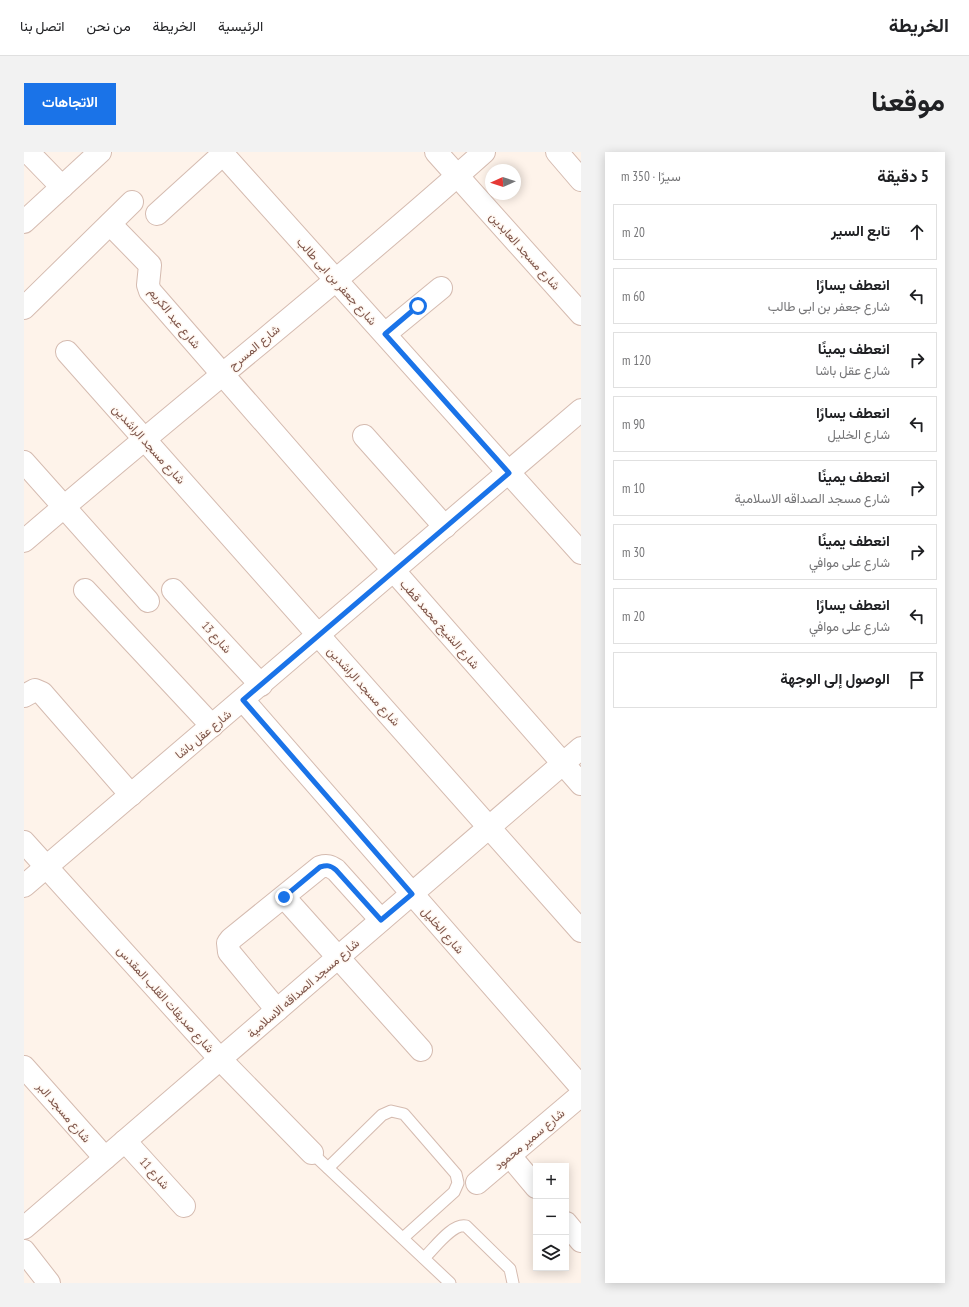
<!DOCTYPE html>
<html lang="ar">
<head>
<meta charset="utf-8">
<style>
  body { margin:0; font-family:"PT Sans Narrow",Vazirmatn,sans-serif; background:#f2f2f2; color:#202124; direction:rtl }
  .controls { position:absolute; right:12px; bottom:12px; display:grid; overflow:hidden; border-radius:0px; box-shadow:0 2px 10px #0003 }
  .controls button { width:36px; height:36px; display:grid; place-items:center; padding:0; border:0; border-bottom:1px solid #e0e0e0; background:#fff; color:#202124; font:20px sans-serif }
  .compass { position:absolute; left:461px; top:12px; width:36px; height:36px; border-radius:50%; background:#fff; box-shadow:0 2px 10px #0003; rotate:267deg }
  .stop { position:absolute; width:12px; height:12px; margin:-9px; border:3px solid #1a73e8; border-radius:50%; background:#fff }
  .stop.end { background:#1a73e8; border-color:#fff; box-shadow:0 1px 4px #0008 }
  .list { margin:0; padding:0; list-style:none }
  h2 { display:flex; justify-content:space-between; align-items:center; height:52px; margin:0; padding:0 16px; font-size:17px }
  h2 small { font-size:13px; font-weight:400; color:#757577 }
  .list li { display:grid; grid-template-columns:26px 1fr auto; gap:12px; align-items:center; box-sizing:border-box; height:56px; margin:0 8px 8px; padding:0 8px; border:1px solid #e0e0e0; border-radius:0px }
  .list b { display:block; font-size:15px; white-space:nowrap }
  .list p { margin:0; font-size:13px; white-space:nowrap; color:#757577 }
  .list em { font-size:13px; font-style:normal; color:#757577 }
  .icon { flex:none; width:22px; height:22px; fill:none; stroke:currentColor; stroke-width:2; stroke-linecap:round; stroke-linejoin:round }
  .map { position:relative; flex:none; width:557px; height:1131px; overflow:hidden; direction:ltr; border-radius:0px }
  header { display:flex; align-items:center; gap:24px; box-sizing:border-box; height:56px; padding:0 20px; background:#fff; border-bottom:1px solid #e0e0e0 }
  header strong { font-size:19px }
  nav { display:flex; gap:22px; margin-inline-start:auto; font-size:14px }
  .intro { display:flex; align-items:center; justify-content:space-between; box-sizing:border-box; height:96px; padding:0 24px }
  h1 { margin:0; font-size:28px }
  .button { padding:10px 18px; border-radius:0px; background:#1a73e8; color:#fff; font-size:14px; font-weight:700 }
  main { display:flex; gap:24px; padding:0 24px }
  aside { flex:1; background:#fff; border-radius:0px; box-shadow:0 2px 10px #0003 }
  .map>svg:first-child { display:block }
</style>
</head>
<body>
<header>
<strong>الخريطة</strong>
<nav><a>الرئيسية</a><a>الخريطة</a><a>من نحن</a><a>اتصل بنا</a></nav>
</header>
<div class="intro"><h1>موقعنا</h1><a class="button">الاتجاهات</a></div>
<main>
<aside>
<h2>5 دقيقة<small>سيرًا · 350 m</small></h2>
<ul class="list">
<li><svg class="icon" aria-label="ahead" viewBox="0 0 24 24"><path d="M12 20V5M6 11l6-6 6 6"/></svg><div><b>تابع السير</b></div><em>20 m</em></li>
<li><svg class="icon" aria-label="left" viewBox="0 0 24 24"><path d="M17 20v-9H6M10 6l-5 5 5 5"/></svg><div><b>انعطف يسارًا</b><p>شارع جعفر بن ابى طالب</p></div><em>60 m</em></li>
<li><svg class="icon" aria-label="right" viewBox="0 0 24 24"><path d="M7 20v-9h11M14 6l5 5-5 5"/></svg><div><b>انعطف يمينًا</b><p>شارع عقل باشا</p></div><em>120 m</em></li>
<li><svg class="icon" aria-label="left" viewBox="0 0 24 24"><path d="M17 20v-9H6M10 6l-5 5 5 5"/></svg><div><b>انعطف يسارًا</b><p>شارع الخليل</p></div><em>90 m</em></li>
<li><svg class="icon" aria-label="right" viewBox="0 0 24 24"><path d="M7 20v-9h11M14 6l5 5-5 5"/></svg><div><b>انعطف يمينًا</b><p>شارع مسجد الصداقه الاسلامية</p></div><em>10 m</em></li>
<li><svg class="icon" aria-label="right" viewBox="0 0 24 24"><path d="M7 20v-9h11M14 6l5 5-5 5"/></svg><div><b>انعطف يمينًا</b><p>شارع على موافي</p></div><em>30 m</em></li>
<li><svg class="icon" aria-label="left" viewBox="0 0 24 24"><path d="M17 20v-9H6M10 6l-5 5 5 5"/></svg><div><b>انعطف يسارًا</b><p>شارع على موافي</p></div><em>20 m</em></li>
<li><svg class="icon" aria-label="arrive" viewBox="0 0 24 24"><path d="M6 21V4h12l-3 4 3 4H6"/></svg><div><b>الوصول إلى الوجهة</b></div></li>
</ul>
</aside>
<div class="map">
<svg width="557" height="1131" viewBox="0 0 557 1131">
  <rect width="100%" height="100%" fill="#fef3ea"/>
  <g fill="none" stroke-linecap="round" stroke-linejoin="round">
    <g stroke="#d5bbb0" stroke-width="13">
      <g id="service">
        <path d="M288,1001l138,130"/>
        <path d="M304,1016l54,-53 9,-4 13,3 52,60 2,9 -4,9 -51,46"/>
        <path d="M400,1106c10,-9 28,-35 42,-32l44,43 3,14"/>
      </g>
    </g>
    <g stroke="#d5bbb0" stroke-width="24">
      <g id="minor">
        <path d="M4,0l34,35"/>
        <path d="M197,0l360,401"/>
        <path d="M412,0l145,162"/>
        <path d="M533,0l24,28"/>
        <path d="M133,62l66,-60"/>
        <path d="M0,70l76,-70"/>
        <path d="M86,72l40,41 -2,20 2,6 244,280 187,213"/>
        <path d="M0,156l108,-106"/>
        <path d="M361,182l56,-46"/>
        <path d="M43,200l514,579"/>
        <path d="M340,284l81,91"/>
        <path d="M0,310l124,139"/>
        <path d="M0,389c152,-131 310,-255 460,-389"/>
        <path d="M61,438l127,136"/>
        <path d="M149,438l88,95"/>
        <path d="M0,544l11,-6 7,3 89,102"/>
        <path d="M219,548l338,387"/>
        <path d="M0,690l196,217 92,94"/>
        <path d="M0,734l557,-476"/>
        <path d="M260,745l137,153"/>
        <path d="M253,858l-48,-58 -1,-9 3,-4 89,-72c7,-2 10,-1 16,3l45,50"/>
        <path d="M0,915l81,91"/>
        <path d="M101,989l59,65"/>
        <path d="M486,1004l26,31"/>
        <path d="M453,1031l104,-88"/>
        <path d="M542,1071l15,18"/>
        <path d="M0,1076l557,-480"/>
      </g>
    </g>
    <g stroke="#d5bbb0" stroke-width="24">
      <path id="tertiary" d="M0,1099l25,32"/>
    </g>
    <use href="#service" stroke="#fff" stroke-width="11"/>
    <use href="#minor" stroke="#fff" stroke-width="22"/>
    <use href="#tertiary" stroke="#fff" stroke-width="22"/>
  </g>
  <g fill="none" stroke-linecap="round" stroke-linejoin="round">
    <path stroke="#1a73e8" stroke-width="5" d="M260,745l36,-30c7,-2 10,-2 16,3l45,50 31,-26 -169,-194 266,-227 -124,-139 33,-28"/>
  </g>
  <g text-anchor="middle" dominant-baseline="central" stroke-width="3" stroke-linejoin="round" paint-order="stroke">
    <g font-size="12" fill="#7d5449" stroke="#fff8f2">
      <text transform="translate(501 99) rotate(48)">شارع مسجد العابدين</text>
      <text transform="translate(313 129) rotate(48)">شارع جعفر بن ابى طالب</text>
      <text transform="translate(151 166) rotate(51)">شارع عبد الكريم</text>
      <text transform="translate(230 195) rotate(-40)">شارع المسرح</text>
      <text transform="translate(125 292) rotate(48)">شارع مسجد الراشدين</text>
      <text transform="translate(416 472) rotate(49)">شارع الشيخ محمد قطب</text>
      <text transform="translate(193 485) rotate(48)">شارع 13</text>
      <text transform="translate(340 534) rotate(48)">شارع مسجد الراشدين</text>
      <text transform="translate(179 582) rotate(-40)">شارع عقل باشا</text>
      <text transform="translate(419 778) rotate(49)">شارع الخليل</text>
      <text transform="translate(279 836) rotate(-41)">شارع مسجد الصداقه الاسلامية</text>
      <text transform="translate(142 847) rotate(48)">شارع صديقات القلب المقدس</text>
      <text transform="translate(40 960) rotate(49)">شارع مسجد البر</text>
      <text transform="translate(505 987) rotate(-40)">شارع سمير محمود</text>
      <text transform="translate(131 1021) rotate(48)">شارع 11</text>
    </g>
  </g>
</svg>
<div class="controls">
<button>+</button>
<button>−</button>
<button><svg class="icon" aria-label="layers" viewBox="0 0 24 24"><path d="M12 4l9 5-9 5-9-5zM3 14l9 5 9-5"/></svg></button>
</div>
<svg class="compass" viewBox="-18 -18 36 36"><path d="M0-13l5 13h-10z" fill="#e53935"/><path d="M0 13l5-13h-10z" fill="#757577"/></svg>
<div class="stop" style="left:394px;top:154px"></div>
<div class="stop end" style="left:260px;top:745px"></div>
</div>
</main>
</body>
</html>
